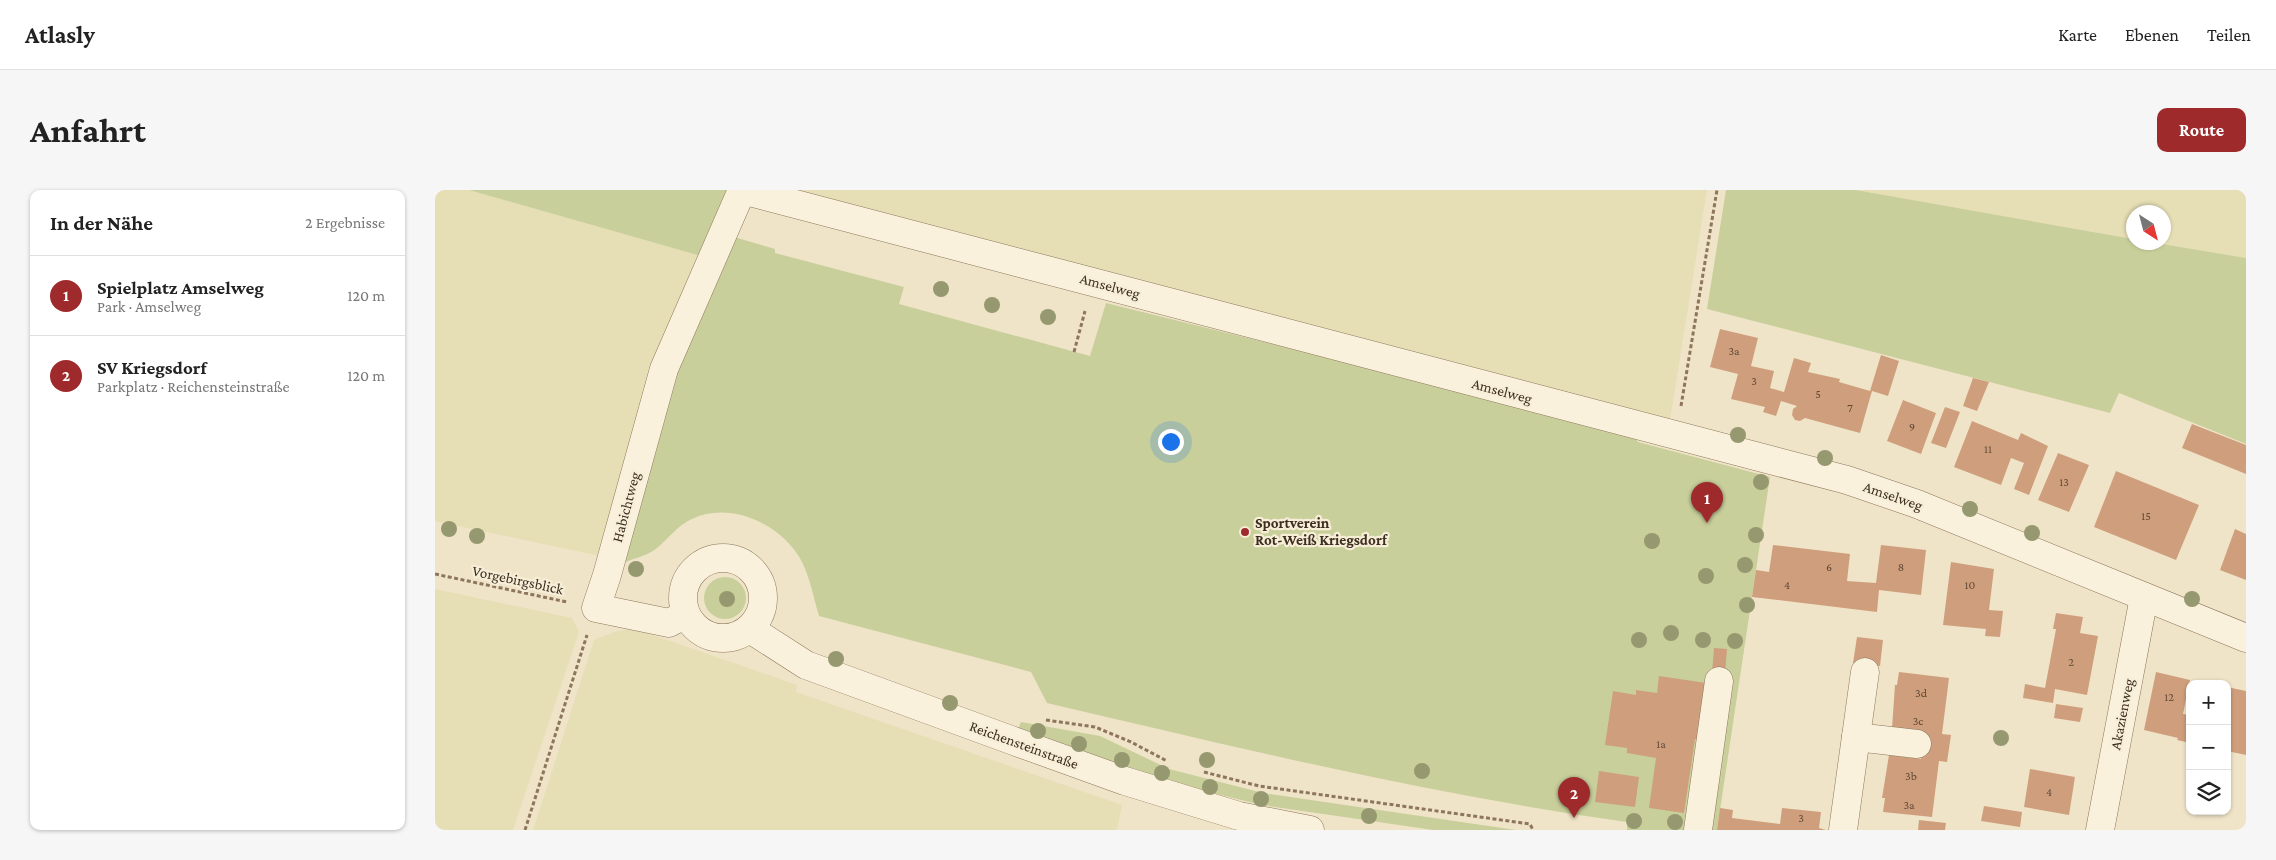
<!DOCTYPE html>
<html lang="de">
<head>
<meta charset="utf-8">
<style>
  body { margin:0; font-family:"Crimson Pro",serif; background:#f6f6f6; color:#222 }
  .controls { position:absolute; right:15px; bottom:15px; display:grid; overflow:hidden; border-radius:10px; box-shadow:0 1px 4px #0004 }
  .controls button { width:45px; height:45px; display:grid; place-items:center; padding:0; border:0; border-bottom:1px solid #e0e0e0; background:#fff; color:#222; font:25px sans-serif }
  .compass { position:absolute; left:1691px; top:15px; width:45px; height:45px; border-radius:50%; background:#fff; box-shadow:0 1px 4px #0004; rotate:144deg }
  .you { position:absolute; left:735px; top:251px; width:18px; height:18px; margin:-12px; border:4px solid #fff; border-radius:50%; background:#1a73e8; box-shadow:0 0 0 8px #1a73e833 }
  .badge { display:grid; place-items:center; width:32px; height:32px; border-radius:50%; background:#9e2a2b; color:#fff; font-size:16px; font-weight:700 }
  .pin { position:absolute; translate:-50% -41px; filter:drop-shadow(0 1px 2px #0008) }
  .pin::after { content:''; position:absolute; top:26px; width:18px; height:15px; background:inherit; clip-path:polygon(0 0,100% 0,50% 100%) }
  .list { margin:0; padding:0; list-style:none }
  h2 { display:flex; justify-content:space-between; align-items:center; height:65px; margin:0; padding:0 20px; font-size:21px }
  h2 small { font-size:16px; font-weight:400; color:#767676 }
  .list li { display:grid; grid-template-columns:32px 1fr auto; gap:15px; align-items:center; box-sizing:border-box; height:80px; padding:0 20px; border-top:1px solid #e0e0e0 }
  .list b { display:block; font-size:19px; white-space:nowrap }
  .list p { margin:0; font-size:16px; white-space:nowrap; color:#767676 }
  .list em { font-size:16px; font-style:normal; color:#767676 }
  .icon { flex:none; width:28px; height:28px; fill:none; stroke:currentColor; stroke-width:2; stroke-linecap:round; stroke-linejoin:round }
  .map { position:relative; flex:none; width:1811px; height:640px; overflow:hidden; border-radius:10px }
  header { display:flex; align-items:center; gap:30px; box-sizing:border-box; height:70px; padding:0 25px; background:#fff; border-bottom:1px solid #e0e0e0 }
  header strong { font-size:24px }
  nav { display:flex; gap:28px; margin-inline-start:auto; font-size:18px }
  .intro { display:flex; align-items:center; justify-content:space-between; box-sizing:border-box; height:120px; padding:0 30px }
  h1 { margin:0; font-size:35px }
  .button { padding:12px 22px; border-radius:10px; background:#9e2a2b; color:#fff; font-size:18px; font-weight:700 }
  main { display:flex; gap:30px; padding:0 30px }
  aside { flex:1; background:#fff; border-radius:10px; box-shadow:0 1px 4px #0004 }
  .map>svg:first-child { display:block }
</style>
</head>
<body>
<header>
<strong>Atlasly</strong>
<nav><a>Karte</a><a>Ebenen</a><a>Teilen</a></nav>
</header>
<div class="intro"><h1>Anfahrt</h1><a class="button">Route</a></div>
<main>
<aside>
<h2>In der Nähe<small>2 Ergebnisse</small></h2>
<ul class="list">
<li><span class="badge">1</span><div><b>Spielplatz Amselweg</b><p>Park · Amselweg</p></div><em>120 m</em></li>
<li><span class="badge">2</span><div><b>SV Kriegsdorf</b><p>Parkplatz · Reichensteinstraße</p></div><em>120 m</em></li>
</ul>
</aside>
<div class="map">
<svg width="1811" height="640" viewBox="0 0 1811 640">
  <rect width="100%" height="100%" fill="#f0e4c8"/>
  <g fill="#e6deb5">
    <path d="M0,0h34l232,66 -101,300 -165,-35z"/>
    <path d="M347,0h925l-37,230z"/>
    <path d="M1422,0h389v68l-90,-15 7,-1v-30h-30v27z"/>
    <path d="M0,399l137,29 7,14 -66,198h-78z"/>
    <path d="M194,439l18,4 150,52 -1,7 326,113 -5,25h-584l61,-190 20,-8z"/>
  </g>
  <g fill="#c9cf9b">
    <path d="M34,0h261l-29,66z"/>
    <path d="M1291,0h130l277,49v3l23,1 90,15v186l-127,-51 -9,20 -403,-104z"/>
    <path d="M299,47l41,12v4l129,34 -5,17 191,52 16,-53 525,130 7,9 132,35 -53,353h-90v-8c-195,-27 -388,-74 -580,-119l-16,-31 -212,-56c-5,-17 -9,-38 -17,-54 -19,-37 -71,-62 -110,-43 -15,7 -23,19 -35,29 -8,7 -22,10 -31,14l-2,-10 51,-176z"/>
    <circle cx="290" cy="408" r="21"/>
    <path d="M586,532l79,14 69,33 94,24 253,37h-83l-171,-25 -62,-15 -60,-18 -122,-43z"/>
  </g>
  <g fill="#cf9f7d">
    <path d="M1285,139l38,9 -7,28 23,5 -4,17 14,4 10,-34 17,5 -3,9 32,7 -1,3 31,9 11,-36 18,6 -11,35 -16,-5 -12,42 -55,-15 -5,3 -5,-1 -3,-5 1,-6 4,-3 -16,-5 -5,15 -13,-4 2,-5 -34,-8 7,-25 -28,-7z"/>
    <path d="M1538,188l16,4 -12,29 -14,-5z"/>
    <path d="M1468,210l33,13 -15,41 -34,-13z"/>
    <path d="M1510,217l15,5 -14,36 -15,-5z"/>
    <path d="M1537,231l46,19 3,-7 27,13 -19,49 -15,-6 10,-26 -13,-5 -10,27 -47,-18z"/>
    <path d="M1757,234l54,21v29l-64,-26z"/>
    <path d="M1623,263l31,12 -20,47 -31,-12z"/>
    <path d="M1681,281l83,34 -23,55 -82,-33z"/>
    <path d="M1800,339l11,5v46l-26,-10z"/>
    <path d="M1338,355l77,9 -3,27 29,2 5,-38 45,5 -5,45 -42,-5 -2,22 -125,-15 4,-27 13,2z"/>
    <path d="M1516,372l43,7 -5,41 14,1 -3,26 -15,-1 1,-7 -43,-4z"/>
    <path d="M1621,423l27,4 -3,16 18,3 -11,59 -32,-6 -2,14 -30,-5 2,-14 20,4 11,-59h-3z"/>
    <path d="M1422,447l26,3 -3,26 -27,-3z"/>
    <path d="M1279,458l13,1 -2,25 -13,-1z"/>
    <path d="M1464,482l50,6 -7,56 9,1 -4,27 -8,-1 -7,56 -49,-5 2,-14h-3l7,-43 32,4 3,-27 -32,-4 3,-43h2z"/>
    <path d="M1721,482l34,8 -7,34 7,1v28l-13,-3 1,-2 -34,-8z"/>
    <path d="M1224,486l54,8 -9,57 -9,-2 -11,74 -35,-5 7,-50 -29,-5v-5l-22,-3 8,-54 23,4v-5l21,3z"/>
    <path d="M1792,497l19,4v64l-19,-4z"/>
    <path d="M1621,514l27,4 -3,14 -26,-4z"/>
    <path d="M1595,579l45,8 -6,38 -45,-8z"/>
    <path d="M1164,581l40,6 -4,30 -40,-5z"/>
    <path d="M1549,616l38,6 -2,15 -39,-6z"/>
    <path d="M1285,618l13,2 -1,8 48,6 2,-16 39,4 -2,16 7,2h-109z"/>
    <path d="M1484,630l27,3 -1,7h-27z"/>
  </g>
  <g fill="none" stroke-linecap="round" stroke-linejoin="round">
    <g stroke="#8d765c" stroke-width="29">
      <g id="minor">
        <circle cx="288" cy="408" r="40"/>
        <path d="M251,424l-17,9 -73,-15 11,-33 57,-206 78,-179 1105,290 70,24 329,134"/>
        <path d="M315,439l56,36 205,75 114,41 114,35 71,14"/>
        <path d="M1421,547l61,7"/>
        <path d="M1263,640l21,-149"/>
        <path d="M1408,640l22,-158"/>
        <path d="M1665,640l44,-233"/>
      </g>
    </g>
    <g stroke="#8d765c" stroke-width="3" stroke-dasharray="4 2.5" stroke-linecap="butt">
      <path d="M639,162l11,-41"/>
      <path d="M1246,216l36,-216"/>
      <path d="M0,384l132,28"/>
      <path d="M611,530l49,7 36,15 36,19"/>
      <path d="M769,582l55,14 271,38 3,6"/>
      <path d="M90,640l62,-195"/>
    </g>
    <use href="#minor" stroke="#faf1dc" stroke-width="28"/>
  </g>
  <g fill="#96986f">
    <circle cx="506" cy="99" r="8"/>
    <circle cx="557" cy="115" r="8"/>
    <circle cx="613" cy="127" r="8"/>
    <circle cx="1303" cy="245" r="8"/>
    <circle cx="1390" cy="268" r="8"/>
    <circle cx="1326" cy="292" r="8"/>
    <circle cx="1535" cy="319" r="8"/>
    <circle cx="14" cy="339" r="8"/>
    <circle cx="1597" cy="343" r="8"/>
    <circle cx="1321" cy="345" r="8"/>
    <circle cx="42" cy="346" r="8"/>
    <circle cx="1217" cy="351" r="8"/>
    <circle cx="1310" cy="375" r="8"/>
    <circle cx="201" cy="379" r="8"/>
    <circle cx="1271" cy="386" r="8"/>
    <circle cx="292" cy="409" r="8"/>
    <circle cx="1757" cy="409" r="8"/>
    <circle cx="1312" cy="415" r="8"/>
    <circle cx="1236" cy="443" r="8"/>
    <circle cx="1204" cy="450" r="8"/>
    <circle cx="1268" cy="450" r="8"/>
    <circle cx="1300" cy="451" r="8"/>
    <circle cx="401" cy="469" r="8"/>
    <circle cx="515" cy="513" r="8"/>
    <circle cx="603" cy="541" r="8"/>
    <circle cx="1566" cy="548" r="8"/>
    <circle cx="644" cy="554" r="8"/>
    <circle cx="687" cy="570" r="8"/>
    <circle cx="772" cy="570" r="8"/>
    <circle cx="987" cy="581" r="8"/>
    <circle cx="727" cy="583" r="8"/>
    <circle cx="775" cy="597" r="8"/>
    <circle cx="826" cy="609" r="8"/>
    <circle cx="934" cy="626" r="8"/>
    <circle cx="1199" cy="631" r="8"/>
    <circle cx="1240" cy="632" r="8"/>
  </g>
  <circle fill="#9e2a2b" stroke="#f7eed8" stroke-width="2" cx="810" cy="342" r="5"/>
  <g text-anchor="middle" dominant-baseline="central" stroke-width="4.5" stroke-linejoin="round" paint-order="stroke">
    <g font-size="12" fill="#624a37">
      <text x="1299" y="161">3a</text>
      <text x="1319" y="191">3</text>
      <text x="1383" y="204">5</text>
      <text x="1415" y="218">7</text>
      <text x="1477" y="237">9</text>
      <text x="1553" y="259">11</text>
      <text x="1629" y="292">13</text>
      <text x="1711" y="326">15</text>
      <text x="1394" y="377">6</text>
      <text x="1466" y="377">8</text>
      <text x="1352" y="395">4</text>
      <text x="1535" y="395">10</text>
      <text x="1636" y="472">2</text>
      <text x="1486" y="503">3d</text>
      <text x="1734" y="507">12</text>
      <text x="1483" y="531">3c</text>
      <text x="1226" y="554">1a</text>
      <text x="1476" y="586">3b</text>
      <text x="1614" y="602">4</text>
      <text x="1474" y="615">3a</text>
      <text x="1366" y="628">3</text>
    </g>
    <g font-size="15" fill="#3d2e20" stroke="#f7eed8">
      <text transform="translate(675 96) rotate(15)">Amselweg</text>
      <text transform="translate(1067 201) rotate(15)">Amselweg</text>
      <text transform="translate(1458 306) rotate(19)">Amselweg</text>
      <text transform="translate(191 317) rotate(-75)">Habichtweg</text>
      <text transform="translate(83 390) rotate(12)">Vorgebirgsblick</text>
      <text transform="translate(1687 524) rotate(-79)">Akazienweg</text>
      <text transform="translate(589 555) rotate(20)">Reichensteinstraße</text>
    </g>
    <g font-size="15" font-weight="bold" fill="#3d2e20" stroke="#f7eed8" text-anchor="start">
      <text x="820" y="333">Sportverein<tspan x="820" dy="17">Rot-Weiß Kriegsdorf</tspan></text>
    </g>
  </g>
</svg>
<div class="controls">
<button>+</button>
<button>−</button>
<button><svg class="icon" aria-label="layers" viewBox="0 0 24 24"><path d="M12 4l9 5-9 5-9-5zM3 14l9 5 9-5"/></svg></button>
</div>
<svg class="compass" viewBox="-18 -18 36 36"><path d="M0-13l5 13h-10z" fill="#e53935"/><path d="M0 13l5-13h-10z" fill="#767676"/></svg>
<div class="you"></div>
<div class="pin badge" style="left:1272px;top:333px">1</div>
<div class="pin badge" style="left:1139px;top:628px">2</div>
</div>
</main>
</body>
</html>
